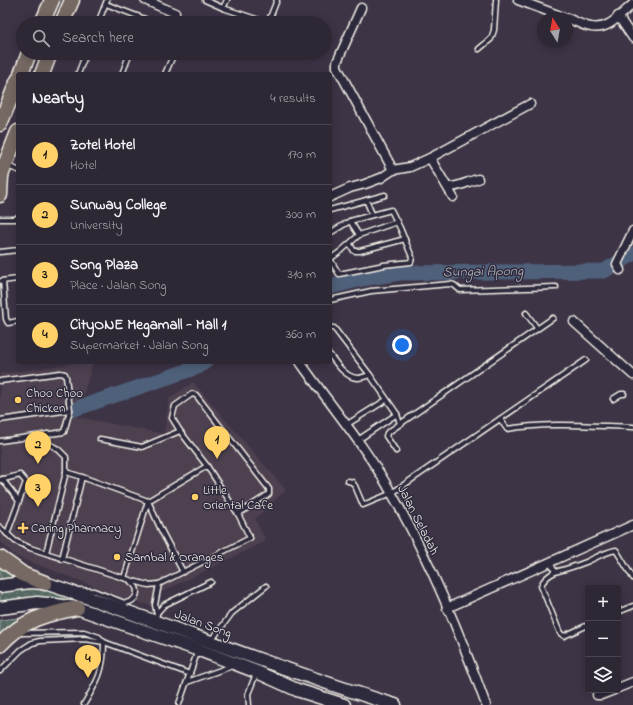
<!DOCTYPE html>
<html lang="en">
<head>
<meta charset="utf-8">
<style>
  body { margin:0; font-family:"Indie Flower",sans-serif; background:#362f3c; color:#f1f3f6 }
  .controls { position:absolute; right:12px; bottom:12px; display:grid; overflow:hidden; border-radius:4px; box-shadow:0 2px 10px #0003 }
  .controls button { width:36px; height:36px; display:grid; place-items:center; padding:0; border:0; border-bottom:1px solid #49444f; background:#2e2734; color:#f1f3f6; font:20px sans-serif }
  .compass { position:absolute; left:537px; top:12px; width:36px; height:36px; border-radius:50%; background:#2e2734; box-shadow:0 2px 10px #0003; rotate:349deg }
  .you { position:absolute; left:402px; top:345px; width:14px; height:14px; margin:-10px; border:3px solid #fff; border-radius:50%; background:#1a73e8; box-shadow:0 0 0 6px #1a73e833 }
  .badge { display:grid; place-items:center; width:26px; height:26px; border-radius:50%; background:#ffd166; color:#111; font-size:13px; font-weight:700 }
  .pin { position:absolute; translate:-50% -33px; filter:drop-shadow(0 1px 2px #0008) }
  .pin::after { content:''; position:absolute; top:21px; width:14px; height:12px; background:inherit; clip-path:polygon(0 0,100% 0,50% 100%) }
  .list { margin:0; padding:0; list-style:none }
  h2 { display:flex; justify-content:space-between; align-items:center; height:52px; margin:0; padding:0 16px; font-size:17px }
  h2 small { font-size:13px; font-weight:400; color:#a7a5ac }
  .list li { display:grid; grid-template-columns:26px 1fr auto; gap:12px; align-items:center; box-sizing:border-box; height:60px; padding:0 16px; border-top:1px solid #49444f }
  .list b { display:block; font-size:15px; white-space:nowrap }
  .list p { margin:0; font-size:13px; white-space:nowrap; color:#a7a5ac }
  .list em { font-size:13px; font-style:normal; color:#a7a5ac }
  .icon { flex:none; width:22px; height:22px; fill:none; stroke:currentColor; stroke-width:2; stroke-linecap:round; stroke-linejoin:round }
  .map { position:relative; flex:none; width:633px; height:705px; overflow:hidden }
  .search { position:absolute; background:#2e2734; box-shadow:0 2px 10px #0003; left:16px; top:16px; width:316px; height:44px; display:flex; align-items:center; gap:10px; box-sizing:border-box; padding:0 14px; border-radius:22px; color:#a7a5ac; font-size:15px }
  .panel { position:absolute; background:#2e2734; box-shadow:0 2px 10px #0003; left:16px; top:72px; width:316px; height:292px; border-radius:4px }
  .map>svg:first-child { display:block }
</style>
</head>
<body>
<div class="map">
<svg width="633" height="705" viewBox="0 0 633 705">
  <defs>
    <pattern id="grass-dots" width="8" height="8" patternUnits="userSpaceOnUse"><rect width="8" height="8" fill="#546862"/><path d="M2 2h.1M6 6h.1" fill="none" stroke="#6d7e78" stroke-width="1.8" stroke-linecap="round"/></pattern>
  </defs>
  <rect width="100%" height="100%" fill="#3d3446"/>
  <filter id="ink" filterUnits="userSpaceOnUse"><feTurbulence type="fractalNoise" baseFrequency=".025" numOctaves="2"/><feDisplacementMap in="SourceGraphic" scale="8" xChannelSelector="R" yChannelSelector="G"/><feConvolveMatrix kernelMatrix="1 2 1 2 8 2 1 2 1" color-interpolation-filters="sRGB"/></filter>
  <g filter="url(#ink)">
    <path fill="#4e4050" d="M84,362h9l-16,55 87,17 5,-35 24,-17 93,108 -31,29 11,22 -106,52 -2,15 -36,-11 -107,-41 -15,-15v-167z"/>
    <g fill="url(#grass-dots)" stroke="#a4aca5">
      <path d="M0,564l17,14 -17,1z"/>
      <path d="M42,587l49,18 -40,-8 -51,6v-11z"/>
      <path d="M19,618l-19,19v-17z"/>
    </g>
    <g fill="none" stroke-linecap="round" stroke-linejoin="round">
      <g stroke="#4f607a" stroke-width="15">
        <path d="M330,287l32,-8 38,-6 204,-2 29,-17"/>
        <path d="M75,409l123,-42 7,-5"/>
      </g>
      <g stroke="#f4f1e8" stroke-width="7">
        <g id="service">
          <path d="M205,0l18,8 42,14 4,-2 8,-20"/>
          <path d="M106,4l39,15 5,4"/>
          <path d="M223,8l4,-8"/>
          <path d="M98,23l9,-23"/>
          <path d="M479,49l12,-10 3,-9 2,-30"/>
          <path d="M78,74l8,-21"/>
          <path d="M122,74l8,-21"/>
          <path d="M165,74l7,-16 -1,-5"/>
          <path d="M7,166l11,4"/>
          <path d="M366,200l6,14"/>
          <path d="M330,210l55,-15"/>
          <path d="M0,219h15l3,-2"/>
          <path d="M350,221l9,14"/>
          <path d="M330,233l20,-12 41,-11 9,18 12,29 -1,5 -27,3 -45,9 -9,-15"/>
          <path d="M350,244l4,7h6l45,-12"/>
          <path d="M0,252l18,-2"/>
          <path d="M330,259l11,-8 18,-16 38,-13"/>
          <path d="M1,281l17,-2"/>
          <path d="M3,281l3,38 2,4 10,-2"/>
          <path d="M330,300l41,-9 79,-7 4,1 6,5 96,-3"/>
          <path d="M526,313l11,15"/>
          <path d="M330,328h4l36,47 27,39 3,10"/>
          <path d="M330,355c6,8 15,22 27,23 4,0 9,-2 13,-3"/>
          <path d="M0,381l60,-8 5,1 1,3 4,33 -6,22 -64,9"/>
          <path d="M613,399l8,-5h3"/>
          <path d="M500,419l7,10c42,-7 84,-3 126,-2"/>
          <path d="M0,420l70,-10"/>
          <path d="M346,425l40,-25"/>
          <path d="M180,431l-8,-13 3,-12 17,-12 4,1 73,94v5l-31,20"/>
          <path d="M358,440l39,-26"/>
          <path d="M396,451l-10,-15 1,-3 166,-115"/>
          <path d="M66,472l16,5"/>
          <path d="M2,479l17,22"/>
          <path d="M0,480l20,-5 6,7 -19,52"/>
          <path d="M348,481l4,1 3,4 8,19 29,-12 194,-133"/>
          <path d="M0,527l15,14 15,7 100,32 18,5 11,-1 91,-46 -12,-24 -31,-48"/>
          <path d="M46,553l20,-81v-15l-8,-8 -9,-5 -2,-10"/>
          <path d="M62,559l20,-82 66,24 59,-35 -27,-35 -38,16 -42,-8"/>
          <path d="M550,562l5,10c11,-3 21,-6 31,-10 11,-5 19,-10 30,-12l17,28"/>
          <path d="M555,572c-6,3 -12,8 -14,14l19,47 4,3 24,-11"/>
          <path d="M124,578l24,-77 14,31 21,40"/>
          <path d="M79,590l15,1 31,12c13,-2 16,-14 6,-21"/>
          <path d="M618,612l15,-6"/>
          <path d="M157,613l7,-8 6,-3 41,-20"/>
          <path d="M157,615l-2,-10 4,-21"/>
          <path d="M20,633l64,-1 15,5 5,5c0,28 -6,39 -20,62"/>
          <path d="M211,641l21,-28 34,-27"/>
          <path d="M0,671l21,-21 11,-7 8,-2 45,-2 19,3 86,32"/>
          <path d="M187,682l45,-16"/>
          <path d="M179,704l19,-54"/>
          <path d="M249,705l-1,-11 8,-20"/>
        </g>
      </g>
      <g stroke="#f4f1e8" stroke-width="11">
        <g id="minor">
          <path d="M145,0l30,13"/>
          <path d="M518,0l48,18"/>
          <path d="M361,8l-24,54v5l56,103"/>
          <path d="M618,16l15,22"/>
          <path d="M567,18c8,3 16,8 24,9 17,4 30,-13 42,-23"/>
          <path d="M430,158l23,39"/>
          <path d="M448,187c9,1 21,-6 30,-8"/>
          <path d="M330,197l20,-9 15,-4 16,-6 12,-8 17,-3 20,-9 100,-54"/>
          <path d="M620,270l-3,-6 16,-33"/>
          <path d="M574,322l59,53"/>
          <path d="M300,362c31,44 66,85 92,132 38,67 68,139 94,211"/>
          <path d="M447,608l186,-83"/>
          <path d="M618,688l15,-6"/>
          <path d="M597,695h4l13,-5"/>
        </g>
      </g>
      <g stroke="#f4f1e8" stroke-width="15">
        <g id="secondary">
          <path d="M0,586l30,-4 15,1c117,39 232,86 350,122"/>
          <path d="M0,608l37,-5 11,1 29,4 122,42 58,22 40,18 47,15"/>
        </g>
      </g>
      <g stroke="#f4f1e8" stroke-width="17">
        <g id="trunk">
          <path d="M42,23l10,-23"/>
          <path d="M62,23l10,-23"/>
          <path d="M21,74l8,-21"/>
          <path d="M42,74l8,-21"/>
          <path d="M0,124l18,-44"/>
          <path d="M0,178l18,-46"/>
          <path d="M0,195l1,-19"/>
          <path d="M0,558l24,17 21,8"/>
          <path d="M0,645c24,-26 43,-30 77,-37"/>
        </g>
      </g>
      <use href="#service" stroke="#2f2a3d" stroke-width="4"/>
      <use href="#minor" stroke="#2f2a3d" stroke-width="8"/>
      <use href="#secondary" stroke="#2f2a3d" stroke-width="12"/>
      <use href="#trunk" stroke="#766964" stroke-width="14"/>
    </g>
  </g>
  <g fill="#ffd166" stroke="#2f2a3d" stroke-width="1.5">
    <circle cx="18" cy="400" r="4"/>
    <circle cx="195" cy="497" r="4"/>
    <path d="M21 522h4v4h4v4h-4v4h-4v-4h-4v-4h4z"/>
    <circle cx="117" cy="557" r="4"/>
  </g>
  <g text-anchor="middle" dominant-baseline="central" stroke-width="3" stroke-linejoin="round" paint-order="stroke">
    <g font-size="13" fill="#f4f1e8" stroke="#2f2a3d" text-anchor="start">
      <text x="26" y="393">Choo Choo<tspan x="26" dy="15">Chicken</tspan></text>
      <text x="203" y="490">Little<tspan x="203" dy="15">Oriental Cafe</tspan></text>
      <text x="31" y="528">Caring Pharmacy</text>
      <text x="125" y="557">Sambal &amp; Oranges</text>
    </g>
    <g font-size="13" fill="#f4f1e8" stroke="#2f2a3d">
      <text transform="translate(418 520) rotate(63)">Jalan Seladah</text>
      <text transform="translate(203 624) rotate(20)">Jalan Song</text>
    </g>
    <g font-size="14" font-style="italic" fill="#b2b7bc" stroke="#2f2a3d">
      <text transform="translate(483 272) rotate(-1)">Sungai Apong</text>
    </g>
  </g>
</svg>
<div class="controls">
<button>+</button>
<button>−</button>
<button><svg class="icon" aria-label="layers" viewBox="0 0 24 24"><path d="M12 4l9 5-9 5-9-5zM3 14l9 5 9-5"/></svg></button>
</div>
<svg class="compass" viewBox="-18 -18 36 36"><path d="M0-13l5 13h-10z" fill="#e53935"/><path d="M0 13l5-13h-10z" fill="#a7a5ac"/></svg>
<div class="you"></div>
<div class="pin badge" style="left:217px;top:459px">1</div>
<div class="pin badge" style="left:38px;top:464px">2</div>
<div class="pin badge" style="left:38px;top:507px">3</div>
<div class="pin badge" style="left:88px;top:678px">4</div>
<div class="search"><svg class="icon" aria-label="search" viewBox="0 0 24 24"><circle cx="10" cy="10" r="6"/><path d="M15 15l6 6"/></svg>Search here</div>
<section class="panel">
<h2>Nearby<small>4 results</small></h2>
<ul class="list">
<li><span class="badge">1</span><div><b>Zotel Hotel</b><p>Hotel</p></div><em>170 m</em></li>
<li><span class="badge">2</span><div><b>Sunway College</b><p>University</p></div><em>300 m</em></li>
<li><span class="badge">3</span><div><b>Song Plaza</b><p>Place · Jalan Song</p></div><em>310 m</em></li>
<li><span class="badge">4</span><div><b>CityONE Megamall - Mall 1</b><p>Supermarket · Jalan Song</p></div><em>360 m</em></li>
</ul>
</section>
</div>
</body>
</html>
